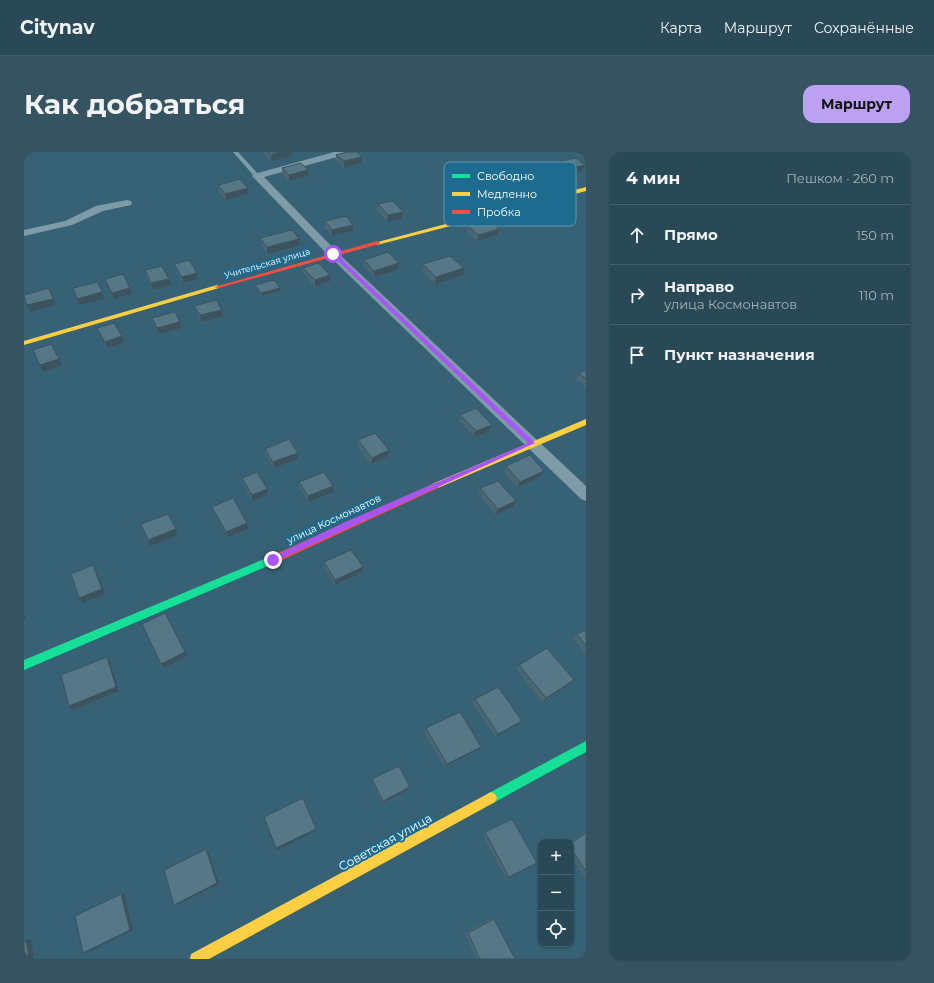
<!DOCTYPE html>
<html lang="ru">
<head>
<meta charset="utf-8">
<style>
  body { margin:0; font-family:Montserrat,sans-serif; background:#355361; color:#f1f3f6 }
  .controls { position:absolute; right:12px; bottom:12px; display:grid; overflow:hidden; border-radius:8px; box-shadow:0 1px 3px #0004 }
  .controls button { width:36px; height:36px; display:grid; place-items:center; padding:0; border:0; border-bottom:1px solid #45616d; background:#294957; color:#f1f3f6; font:20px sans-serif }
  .stop { position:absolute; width:12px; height:12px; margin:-9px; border:3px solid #a855f7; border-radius:50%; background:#fff }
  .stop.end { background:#a855f7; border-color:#fff; box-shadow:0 1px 4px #0008 }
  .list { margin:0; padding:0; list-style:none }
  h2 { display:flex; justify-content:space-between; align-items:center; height:52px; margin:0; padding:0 16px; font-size:17px }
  h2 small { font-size:13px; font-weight:400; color:#a5b2ba }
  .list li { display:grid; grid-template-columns:26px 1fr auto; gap:12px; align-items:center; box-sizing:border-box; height:60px; padding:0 16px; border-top:1px solid #45616d }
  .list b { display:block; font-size:15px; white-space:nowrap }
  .list p { margin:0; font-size:13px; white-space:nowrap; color:#a5b2ba }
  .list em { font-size:13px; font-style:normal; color:#a5b2ba }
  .icon { flex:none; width:22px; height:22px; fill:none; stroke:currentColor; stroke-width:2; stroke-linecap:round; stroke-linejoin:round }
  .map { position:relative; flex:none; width:562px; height:807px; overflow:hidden; border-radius:12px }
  header { display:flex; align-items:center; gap:24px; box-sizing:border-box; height:56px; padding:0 20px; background:#294957; border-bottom:1px solid #45616d }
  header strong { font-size:19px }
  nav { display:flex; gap:22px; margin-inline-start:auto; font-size:14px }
  .intro { display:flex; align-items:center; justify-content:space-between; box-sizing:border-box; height:96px; padding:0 24px }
  h1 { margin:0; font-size:28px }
  .button { padding:10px 18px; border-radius:12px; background:#bca0f2; color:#111; font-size:14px; font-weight:700 }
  main { display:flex; gap:24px; padding:0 24px }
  aside { flex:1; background:#294957; border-radius:12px; box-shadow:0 1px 3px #0004 }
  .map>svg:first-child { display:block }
</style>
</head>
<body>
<header>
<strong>Citynav</strong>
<nav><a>Карта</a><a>Маршрут</a><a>Сохранённые</a></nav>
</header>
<div class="intro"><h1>Как добраться</h1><a class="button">Маршрут</a></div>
<main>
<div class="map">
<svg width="562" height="807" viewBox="0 0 562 807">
  <rect width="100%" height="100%" fill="#376174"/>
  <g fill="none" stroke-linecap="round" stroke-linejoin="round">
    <path fill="#7e9ca8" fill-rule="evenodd" d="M209,0h5l21,23v2h-4z"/>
    <g fill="#7e9ca8" fill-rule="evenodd">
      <path d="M310,0h16l-2,2 -84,23 73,75 249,234v15l-5,-2 -252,-243 -77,-80 2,-2z"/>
      <path d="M103,48l4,1 1,2 -1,2 -28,6 -31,14 -48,11v-6l41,-9 31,-15z"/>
    </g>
    <g fill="#16e098" fill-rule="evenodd">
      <path d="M257,400l3,1 2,3 -2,3 -260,111v-10z"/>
      <path d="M562,589v11l-91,50 -4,2 -4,-2 -2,-4 2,-4z"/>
    </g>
    <g fill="#ffcf43" fill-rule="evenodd">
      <path d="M562,35v4l-209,54 -3,-2z"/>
      <path d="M193,133l3,2 -1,1 -195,57v-4z"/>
      <path d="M562,267v6l-148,63h-6l-1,-2 1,-2z"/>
      <path d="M467,640l4,2 2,4 -2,4 -286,157h-19l1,-5z"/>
    </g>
    <g fill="#f24e42" fill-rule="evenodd">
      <path d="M353,89l3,2 -1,1 -160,44 -5,-1z"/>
      <path d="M411,331l3,1 1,2 -1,2 -154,71h-6l-2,-3 2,-3z"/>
    </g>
  </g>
  <g fill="#496673">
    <path d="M240,0h28v4l-21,5 -7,-8z"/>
    <path d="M312,3l25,8 -17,5 -8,-7z"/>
    <path d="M534,10l27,3 -3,6 -17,4 -9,-7z"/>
    <path d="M258,16l26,8 -19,5 -7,-7z"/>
    <path d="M508,19l24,7 -1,3 -12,3 -12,-9z"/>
    <path d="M476,25l22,15 -14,2 -10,-10z"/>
    <path d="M194,33l30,9 -22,6 -7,-8z"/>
    <path d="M441,39l20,5 -1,3 -10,3 -9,-8z"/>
    <path d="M354,52l25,8 -1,6 -15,4 -10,-12z"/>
    <path d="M492,61l25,3 -1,3 -16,5 -8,-8z"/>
    <path d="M301,69l28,4v6l-21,5 -7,-8z"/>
    <path d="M444,74l31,3 -2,6 -20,6 -10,-9z"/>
    <path d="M236,86l39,1 1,6 -33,9 -6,-9z"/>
    <path d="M340,108l35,3 -1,7 -24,7 -11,-11z"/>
    <path d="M150,112l24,15 -15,4 -7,-13z"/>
    <path d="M399,112l40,11 -28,9 -13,-13z"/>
    <path d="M279,116l27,13 -15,6 -12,-13z"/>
    <path d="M121,118l24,9 2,6 -18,5 -7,-14z"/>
    <path d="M81,127l27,15 -18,5 -7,-14z"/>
    <path d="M231,133l25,6 -18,5 -6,-8z"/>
    <path d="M170,154l28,4 1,6 -22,6 -5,-10z"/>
    <path d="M128,166l28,4 1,6 -22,6 -5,-10z"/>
    <path d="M73,176l27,14 -16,6 -8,-13z"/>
    <path d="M562,218v18l-10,-9 3,-6z"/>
    <path d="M436,263l32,10 -3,6 -15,6 -15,-16z"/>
    <path d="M334,288l31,10 -1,6 -17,8 -14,-18z"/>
    <path d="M241,297l33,4v6l-24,9 -9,-13z"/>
    <path d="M482,314l35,10 -24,12 -14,-16z"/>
    <path d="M218,326l25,17 -15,6 -9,-18z"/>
    <path d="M275,330l34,4v6l-25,10 -9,-15z"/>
    <path d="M456,336l33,19 -18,8 -17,-21z"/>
    <path d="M188,355l36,22 -21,8 -13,-25z"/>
    <path d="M300,410l38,10 -27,13 -11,-18z"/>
    <path d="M562,478v25l-13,-17 4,-4z"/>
    <path d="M495,513l55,15 -5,4 -27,18 -26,-33z"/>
    <path d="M451,547l43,25 -23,13 -23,-34z"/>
    <path d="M402,576l55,19 -3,3 -34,17 -20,-35z"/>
    <path d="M348,627l38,8 -2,3 -26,13 -11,-21z"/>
    <path d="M488,667l-3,58 -3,1 -24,-44z"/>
    <path d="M562,680v46h-1l-14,-21v-15h-1z"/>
    <path d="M466,767h4l21,40h-38l-13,-26z"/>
  </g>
  <g fill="#3c535e">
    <path d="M257,0h11v4l-21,5v-6z"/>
    <path d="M338,5l-1,6 -17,5v-7z"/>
    <path d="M561,13l-3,6 -17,4 2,-6z"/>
    <path d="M284,18v6l-19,5v-6z"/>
    <path d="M532,26l-1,3 -12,3 1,-3z"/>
    <path d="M500,33l-2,7 -14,2 2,-6z"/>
    <path d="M224,36v6l-22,6 -1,-6z"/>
    <path d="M461,44l-1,3 -10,3v-3z"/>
    <path d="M379,60l-1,6 -15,4 1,-7z"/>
    <path d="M517,64l-1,3 -16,5 1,-4z"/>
    <path d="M329,73v6l-21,5v-6z"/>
    <path d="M475,77l-2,6 -20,6 2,-6z"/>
    <path d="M275,87l1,6 -33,9v-7z"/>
    <path d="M375,111l-1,7 -24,7v-6z"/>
    <path d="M440,116l-1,7 -28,9 1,-7z"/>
    <path d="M173,121l1,6 -15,4 -1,-6z"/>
    <path d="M306,123v6l-15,6v-7z"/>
    <path d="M145,127l2,6 -18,5 -2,-7z"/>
    <path d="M25,136l7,17 -26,7 -3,-7z"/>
    <path d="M106,136l2,6 -18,5 -2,-6z"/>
    <path d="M256,136v3l-18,5 -1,-3z"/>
    <path d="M78,140l2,7 -25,6 -2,-6z"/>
    <path d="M198,158l1,6 -22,6 -1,-7z"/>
    <path d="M156,170l1,6 -22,6 -2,-6z"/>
    <path d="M98,184l2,6 -16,6 -3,-6z"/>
    <path d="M35,207l3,6 -19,7 -3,-7z"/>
    <path d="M468,273l-3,6 -15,6 2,-6z"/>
    <path d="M365,298l-1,6 -17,8 1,-6z"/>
    <path d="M274,301v6l-24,9 -1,-6z"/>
    <path d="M520,319l-3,5 -24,12 3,-6z"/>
    <path d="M309,334v6l-25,10v-6z"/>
    <path d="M243,337v6l-15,6v-6z"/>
    <path d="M492,349l-3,6 -18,8 3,-6z"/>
    <path d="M223,371l1,6 -21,8 -1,-5z"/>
    <path d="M152,377l1,6 -27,11 -2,-6z"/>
    <path d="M69,413l3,5 9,24 -23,9 -3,-5z"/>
    <path d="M339,415l-1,5 -27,13v-5z"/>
    <path d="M0,461l2,7h-2z"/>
    <path d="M161,500l2,4 -23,12 -3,-4z"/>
    <path d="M83,505l3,5 9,29 -47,19 -3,-4z"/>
    <path d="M550,528l-5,4 -27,18 4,-4z"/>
    <path d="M498,569l-4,3 -23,13 3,-3z"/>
    <path d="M457,595l-3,3 -34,17 3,-3z"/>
    <path d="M386,635l-2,3 -26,13 1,-2z"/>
    <path d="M292,677v2l-39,19 -1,-2z"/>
    <path d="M182,697l2,2 11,33 -42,21h-3z"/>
    <path d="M97,742h3l9,36 -45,22 -5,1z"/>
    <path d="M2,788h5l3,19h-5z"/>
  </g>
  <g fill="#557786" stroke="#3c535e">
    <path d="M244,0h13l-10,3z"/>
    <path d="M323,0h10l5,5 -18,4 -8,-6z"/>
    <path d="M552,6l9,7 -18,4 -9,-7z"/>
    <path d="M277,11l7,7 -19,5 -7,-7z"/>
    <path d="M216,27l8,9 -23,6 -7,-9z"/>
    <path d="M369,49l10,11 -15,3 -10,-11z"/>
    <path d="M322,64l7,9 -21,5 -7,-9z"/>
    <path d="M464,68l11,9 -20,6 -11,-9z"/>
    <path d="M268,78l7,9 -32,8 -7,-9z"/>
    <path d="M364,100l11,11 -25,8 -10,-11z"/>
    <path d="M426,104l14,12 -28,9 -13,-13z"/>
    <path d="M165,108l8,13 -15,4 -8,-13z"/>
    <path d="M294,111l12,12 -15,5 -12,-12z"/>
    <path d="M138,114l7,13 -18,4 -6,-13z"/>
    <path d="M99,122l7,14 -18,5 -7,-14z"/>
    <path d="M250,128l6,8 -19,5 -6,-8z"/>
    <path d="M74,130l4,10 -25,7 -4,-11z"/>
    <path d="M25,136l4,11 -26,6 -3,-10z"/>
    <path d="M192,148l6,10 -22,5 -6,-9z"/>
    <path d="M151,160l5,10 -23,6 -5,-10z"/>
    <path d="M90,171l8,13 -17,6 -8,-14z"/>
    <path d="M27,192l8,15 -19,6 -7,-15z"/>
    <path d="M562,218v9l-7,-6z"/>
    <path d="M452,256l16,17 -16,6 -16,-16z"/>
    <path d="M351,281l14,17 -17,8 -14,-18z"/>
    <path d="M265,287l9,14 -25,9 -8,-13z"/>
    <path d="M506,303l14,16 -24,11 -14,-16z"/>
    <path d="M233,320l10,17 -15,6 -10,-17z"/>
    <path d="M300,320l9,14 -25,10 -9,-14z"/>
    <path d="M474,329l18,20 -18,8 -18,-21z"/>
    <path d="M209,346l14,25 -21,9 -14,-25z"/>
    <path d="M144,362l8,15 -28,11 -7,-16z"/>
    <path d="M327,398l12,17 -28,13 -11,-18z"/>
    <path d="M69,413l9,24 -23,9 -8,-24z"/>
    <path d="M141,461l20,39 -24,12 -19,-40z"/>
    <path d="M562,478v16l-9,-12z"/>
    <path d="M523,496l27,32 -28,18 -27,-33z"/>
    <path d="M83,505l9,30 -47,19 -8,-31z"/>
    <path d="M474,535l24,34 -24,13 -23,-35z"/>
    <path d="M436,560l21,35 -34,17 -21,-36z"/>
    <path d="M375,614l11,21 -27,14 -11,-22z"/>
    <path d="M279,646l13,31 -40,19 -12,-31z"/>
    <path d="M488,667l25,44 -28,14 -24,-45z"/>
    <path d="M562,681v38l-15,-22v-6z"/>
    <path d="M182,697l11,34 -43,22 -10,-35z"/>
    <path d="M97,742l9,36 -47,23 -8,-37z"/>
    <path d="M470,767l21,40h-35l-12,-26z"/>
    <path d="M2,788l3,19h-5v-18z"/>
  </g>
  <path fill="#a855f7" d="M308,101h3l200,190 -262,119 -4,-2 1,-2 73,-35 185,-80 -196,-188z"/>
  <g text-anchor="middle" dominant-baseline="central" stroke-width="4" stroke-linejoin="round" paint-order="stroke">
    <g font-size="9" fill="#fff" stroke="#1d6b8e">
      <text transform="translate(243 111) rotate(-16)">Учительская улица</text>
    </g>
    <g font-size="10" fill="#fff" stroke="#1d6b8e">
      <text transform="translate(310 367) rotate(-25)">улица Космонавтов</text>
    </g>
    <g font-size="12" fill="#fff" stroke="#1d6b8e">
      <text transform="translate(361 690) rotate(-29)">Советская улица</text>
    </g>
  </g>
  <rect x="420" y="10" width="132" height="64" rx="6" fill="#1d6b8e" stroke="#6197b0" stroke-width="1"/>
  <rect x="428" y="22" width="18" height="4" fill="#16e098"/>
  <rect x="428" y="40" width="18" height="4" fill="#ffcf43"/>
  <rect x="428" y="58" width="18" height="4" fill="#f24e42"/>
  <g font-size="11" fill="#fff">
    <text x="453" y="28">Свободно</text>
    <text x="453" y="46">Медленно</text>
    <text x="453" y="64">Пробка</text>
  </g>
</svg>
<div class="controls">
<button>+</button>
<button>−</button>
<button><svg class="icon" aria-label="locate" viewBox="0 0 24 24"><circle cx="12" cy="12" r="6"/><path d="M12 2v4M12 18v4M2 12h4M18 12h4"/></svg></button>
</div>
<div class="stop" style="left:309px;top:102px"></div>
<div class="stop end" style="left:249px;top:408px"></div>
</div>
<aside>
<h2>4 мин<small>Пешком · 260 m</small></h2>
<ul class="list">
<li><svg class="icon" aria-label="ahead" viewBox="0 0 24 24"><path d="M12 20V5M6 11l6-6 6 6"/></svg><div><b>Прямо</b></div><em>150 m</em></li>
<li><svg class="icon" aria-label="right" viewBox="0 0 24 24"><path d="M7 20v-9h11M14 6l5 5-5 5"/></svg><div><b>Направо</b><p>улица Космонавтов</p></div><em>110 m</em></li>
<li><svg class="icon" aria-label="arrive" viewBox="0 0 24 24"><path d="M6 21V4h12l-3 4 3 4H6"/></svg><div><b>Пункт назначения</b></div></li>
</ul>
</aside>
</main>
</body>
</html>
